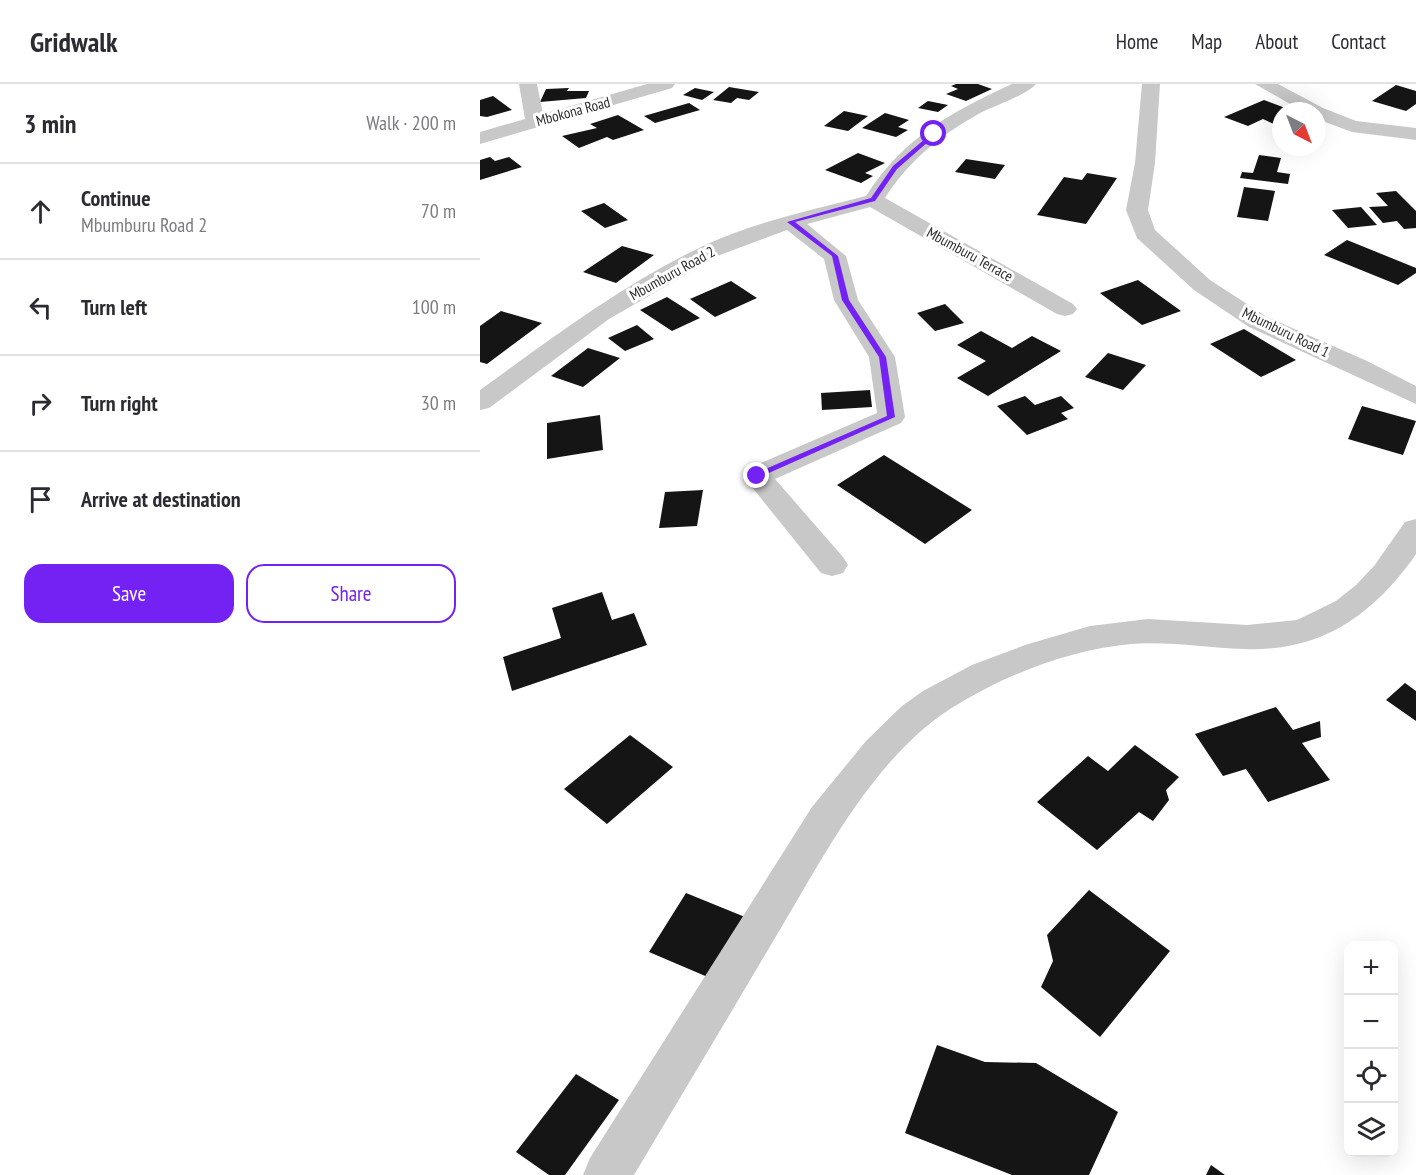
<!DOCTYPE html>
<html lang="en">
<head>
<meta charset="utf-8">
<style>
  body { margin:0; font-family:"PT Sans Narrow",sans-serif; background:#f7f7f7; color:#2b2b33 }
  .controls { position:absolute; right:18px; bottom:18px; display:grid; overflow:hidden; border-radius:12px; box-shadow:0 6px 24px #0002 }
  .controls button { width:54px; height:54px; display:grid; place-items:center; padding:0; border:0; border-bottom:2px solid #e1e1e2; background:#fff; color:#2b2b33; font:30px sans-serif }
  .compass { position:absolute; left:792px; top:18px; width:54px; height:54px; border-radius:50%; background:#fff; box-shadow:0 6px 24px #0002; rotate:138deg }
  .stop { position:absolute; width:18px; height:18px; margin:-14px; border:4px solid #7322f3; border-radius:50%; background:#fff }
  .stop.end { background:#7322f3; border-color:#fff; box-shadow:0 2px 6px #0008 }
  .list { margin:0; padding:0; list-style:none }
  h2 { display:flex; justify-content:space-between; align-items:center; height:78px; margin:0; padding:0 24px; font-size:26px }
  h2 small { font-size:20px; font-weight:400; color:#7c7c81 }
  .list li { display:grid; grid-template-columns:39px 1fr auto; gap:18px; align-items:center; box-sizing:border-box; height:96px; padding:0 24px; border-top:2px solid #e1e1e2 }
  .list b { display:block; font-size:22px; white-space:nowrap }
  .list p { margin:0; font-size:20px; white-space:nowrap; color:#7c7c81 }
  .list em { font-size:20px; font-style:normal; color:#7c7c81 }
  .actions { display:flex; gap:12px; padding:18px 24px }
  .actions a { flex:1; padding:14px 0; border:2px solid #7322f3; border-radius:18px; text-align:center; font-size:21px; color:#7322f3 }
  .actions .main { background:#7322f3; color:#fff }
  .icon { flex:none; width:33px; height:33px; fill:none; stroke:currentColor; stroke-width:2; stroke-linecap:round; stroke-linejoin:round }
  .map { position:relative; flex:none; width:936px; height:1091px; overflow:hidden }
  header { display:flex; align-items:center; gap:36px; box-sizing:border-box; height:84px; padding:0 30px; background:#fff; border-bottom:2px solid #e1e1e2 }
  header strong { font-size:28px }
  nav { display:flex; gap:33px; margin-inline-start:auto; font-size:21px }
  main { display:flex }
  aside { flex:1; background:#fff }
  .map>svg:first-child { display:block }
</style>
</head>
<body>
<header>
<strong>Gridwalk</strong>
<nav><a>Home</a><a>Map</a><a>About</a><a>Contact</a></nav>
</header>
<main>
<aside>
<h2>3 min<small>Walk · 200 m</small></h2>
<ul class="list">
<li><svg class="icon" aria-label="ahead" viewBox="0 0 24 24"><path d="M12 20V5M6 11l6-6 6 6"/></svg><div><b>Continue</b><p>Mbumburu Road 2</p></div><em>70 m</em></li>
<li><svg class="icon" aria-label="left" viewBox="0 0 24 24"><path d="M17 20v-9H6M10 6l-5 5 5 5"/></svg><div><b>Turn left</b></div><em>100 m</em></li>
<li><svg class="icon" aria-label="right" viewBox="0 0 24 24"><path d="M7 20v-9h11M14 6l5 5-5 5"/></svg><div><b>Turn right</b></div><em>30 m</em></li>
<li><svg class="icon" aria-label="arrive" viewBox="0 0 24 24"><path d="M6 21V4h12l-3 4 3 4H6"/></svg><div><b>Arrive at destination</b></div></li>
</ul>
<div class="actions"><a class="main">Save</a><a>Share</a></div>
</aside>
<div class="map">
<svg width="936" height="1091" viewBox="0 0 936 1091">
  <rect width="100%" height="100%" fill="#fff"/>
  <g fill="#151515">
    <path d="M476,0h22l14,5 -26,12 -20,-7 12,-5 -7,-3z"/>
    <path d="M916,1l20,6v13l-10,7 -34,-10z"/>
    <path d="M249,3l30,5 -10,8 -12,-2 -6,5 -18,-3z"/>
    <path d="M89,4l-2,3h22l-3,7 -46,4 6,-13z"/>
    <path d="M215,4l19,4 -12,8 -19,-5z"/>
    <path d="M13,12l19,14 -25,7 -7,-1v-16z"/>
    <path d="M784,16l24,9 -10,4 3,2v7l-5,3 -13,-6 -15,7 -24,-9z"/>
    <path d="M448,17l20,4 -10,7 -20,-4z"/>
    <path d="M209,19l11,7 -45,13 -11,-7z"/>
    <path d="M364,27l24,5 -20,15 -24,-5z"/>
    <path d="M405,29l24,7 -11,7 10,3 -12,7 -34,-9z"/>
    <path d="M138,31l26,15 -31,10 -6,-3 -28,11 -17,-12 35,-8 -7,-4z"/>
    <path d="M378,69l27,10 -20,10 8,3 -12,7 -36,-13z"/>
    <path d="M779,71l22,3 -4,14 13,2 -2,10 -48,-6 2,-6 11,1z"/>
    <path d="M10,73l5,4 14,-4 13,10 -42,13v-20z"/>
    <path d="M486,75l39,6 -10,14 -40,-7z"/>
    <path d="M607,89l30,5 -31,46 -49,-9 27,-38 18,3z"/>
    <path d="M764,103l31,4 -7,30 -31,-4z"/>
    <path d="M916,107l20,20v17l-12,1 -7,-8 -14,2 -14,-16 19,-1 -12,-13z"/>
    <path d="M124,119l24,17 -23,8 -24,-17z"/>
    <path d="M881,123l16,18 -29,3 -16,-18z"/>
    <path d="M867,156l69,28v5l-18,12 -74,-30z"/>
    <path d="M142,162l32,9 -38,28 -33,-11z"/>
    <path d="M658,196l43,31 -39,14 -42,-32z"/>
    <path d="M251,197l26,17 -42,19 -25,-18z"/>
    <path d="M187,213l33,21 -28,13 -32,-21z"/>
    <path d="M465,220l19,19 -29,8 -18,-18z"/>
    <path d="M21,227l41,12 -55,41 -7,-2v-36z"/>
    <path d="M157,241l17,14 -29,12 -17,-13z"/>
    <path d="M764,245l52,31 -35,17 -51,-33z"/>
    <path d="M501,247l31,17 20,-12 29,15 -73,45 -31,-18 29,-17 -29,-16z"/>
    <path d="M108,264l32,10 -37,29 -32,-11z"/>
    <path d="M628,269l38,12 -23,25 -38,-13z"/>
    <path d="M390,306l2,17 -50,3 -1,-17z"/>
    <path d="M545,312l10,9 26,-9 13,12 -13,5 7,6 -41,16 -30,-29z"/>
    <path d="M882,322l54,15 -13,34 -55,-16z"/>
    <path d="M120,331l3,35 -56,9v-36z"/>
    <path d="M404,371l88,55 -47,34 -88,-59z"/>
    <path d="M223,406l-6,36 -38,2 6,-36z"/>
    <path d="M122,508l10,28 22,-7 13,32 -135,46 -9,-34 58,-19 -9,-30z"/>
    <path d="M925,599l11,8v30l-30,-21z"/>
    <path d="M796,623l17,23 27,-9 1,16 -19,6 28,37 -62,22 -22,-33 -23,7 -28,-42z"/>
    <path d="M150,651l43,32 -66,57 -43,-35z"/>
    <path d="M655,661l44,32 -13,13 3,10 -16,21 -14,-9 -42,38 -60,-48 51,-46 20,15z"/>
    <path d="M609,806l81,61 -70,86 -59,-50 12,-26 -6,-26z"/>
    <path d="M206,809l59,24 -35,61 -61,-26z"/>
    <path d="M457,961l48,17 51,1 82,49 -29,63h-77l-107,-42z"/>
    <path d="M96,990l43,26 -54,75h-16l-33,-23z"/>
    <path d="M731,1081l14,10h-19z"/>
  </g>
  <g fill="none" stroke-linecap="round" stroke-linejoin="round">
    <g fill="#c8c8c8" fill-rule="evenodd">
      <path d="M39,0h18l6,30 104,-30h28l-3,4 -192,56v-12l45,-13z"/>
      <path d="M532,0h24c-8,10 -41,22 -54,28 -40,22 -72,47 -97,86l188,106 4,5 -4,5 -8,2 -8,-2 -187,-107 -63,17 39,32 12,44 37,57 10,60 -4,6 -126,56 68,78 5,8 -5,8 -11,3 -11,-3 -78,-97 4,-7 130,-56 -8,-56 -35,-57 -10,-41 -37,-29 -67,25 -111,64 -120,89 -9,2v-20c72,-52 143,-106 223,-144 51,-24 109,-36 163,-50 37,-58 85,-84 146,-112z"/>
      <path d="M662,0h18l-5,79 -7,47 7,20 55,50 57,37 100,44 49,25v18l-167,-77 -55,-37 -57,-52 -11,-28 9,-47z"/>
      <path d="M775,0h23l45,24 33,13 60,7v12l-64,-8 -35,-13v-8h-15z"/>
      <path d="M936,435v35l-4,6c-43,58 -93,92 -168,89 -37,-1 -75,-8 -113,-5 -63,6 -127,31 -181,65 -80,52 -130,155 -178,234 -46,78 -92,155 -138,232h-51l7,-17 222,-351 54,-66 36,-35 21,-15 49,-26 53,-20 65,-19 58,-7 99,6 50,-5 39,-19 20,-16 18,-19 31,-44z"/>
    </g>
  </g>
  <path fill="#7322f3" d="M452,49l5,1 -40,35 -22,32 -80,21 43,34 11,44 37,57 9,60 -135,60h-6v-3l133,-58 -8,-59 -37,-57 -10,-44 -45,-34 84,-24 22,-32z"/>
  <g text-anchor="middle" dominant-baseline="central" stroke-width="6" stroke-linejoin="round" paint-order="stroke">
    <g font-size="15" fill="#2e2e2e" stroke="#fff">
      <text transform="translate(93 27) rotate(-15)">Mbokona Road</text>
      <text transform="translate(490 170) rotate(29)">Mbumburu Terrace</text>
      <text transform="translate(192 189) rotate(-29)">Mbumburu Road 2</text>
      <text transform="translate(806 248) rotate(26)">Mbumburu Road 1</text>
    </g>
  </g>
</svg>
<div class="controls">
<button>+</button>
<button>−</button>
<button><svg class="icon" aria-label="locate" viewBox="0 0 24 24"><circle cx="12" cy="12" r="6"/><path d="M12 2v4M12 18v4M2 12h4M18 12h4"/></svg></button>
<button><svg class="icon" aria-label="layers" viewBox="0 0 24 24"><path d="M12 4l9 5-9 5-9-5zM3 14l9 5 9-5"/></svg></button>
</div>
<svg class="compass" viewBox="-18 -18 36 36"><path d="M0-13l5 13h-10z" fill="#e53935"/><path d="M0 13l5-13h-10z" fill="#7c7c81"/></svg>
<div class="stop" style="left:454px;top:50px"></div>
<div class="stop end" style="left:277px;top:392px"></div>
</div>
</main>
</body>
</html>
